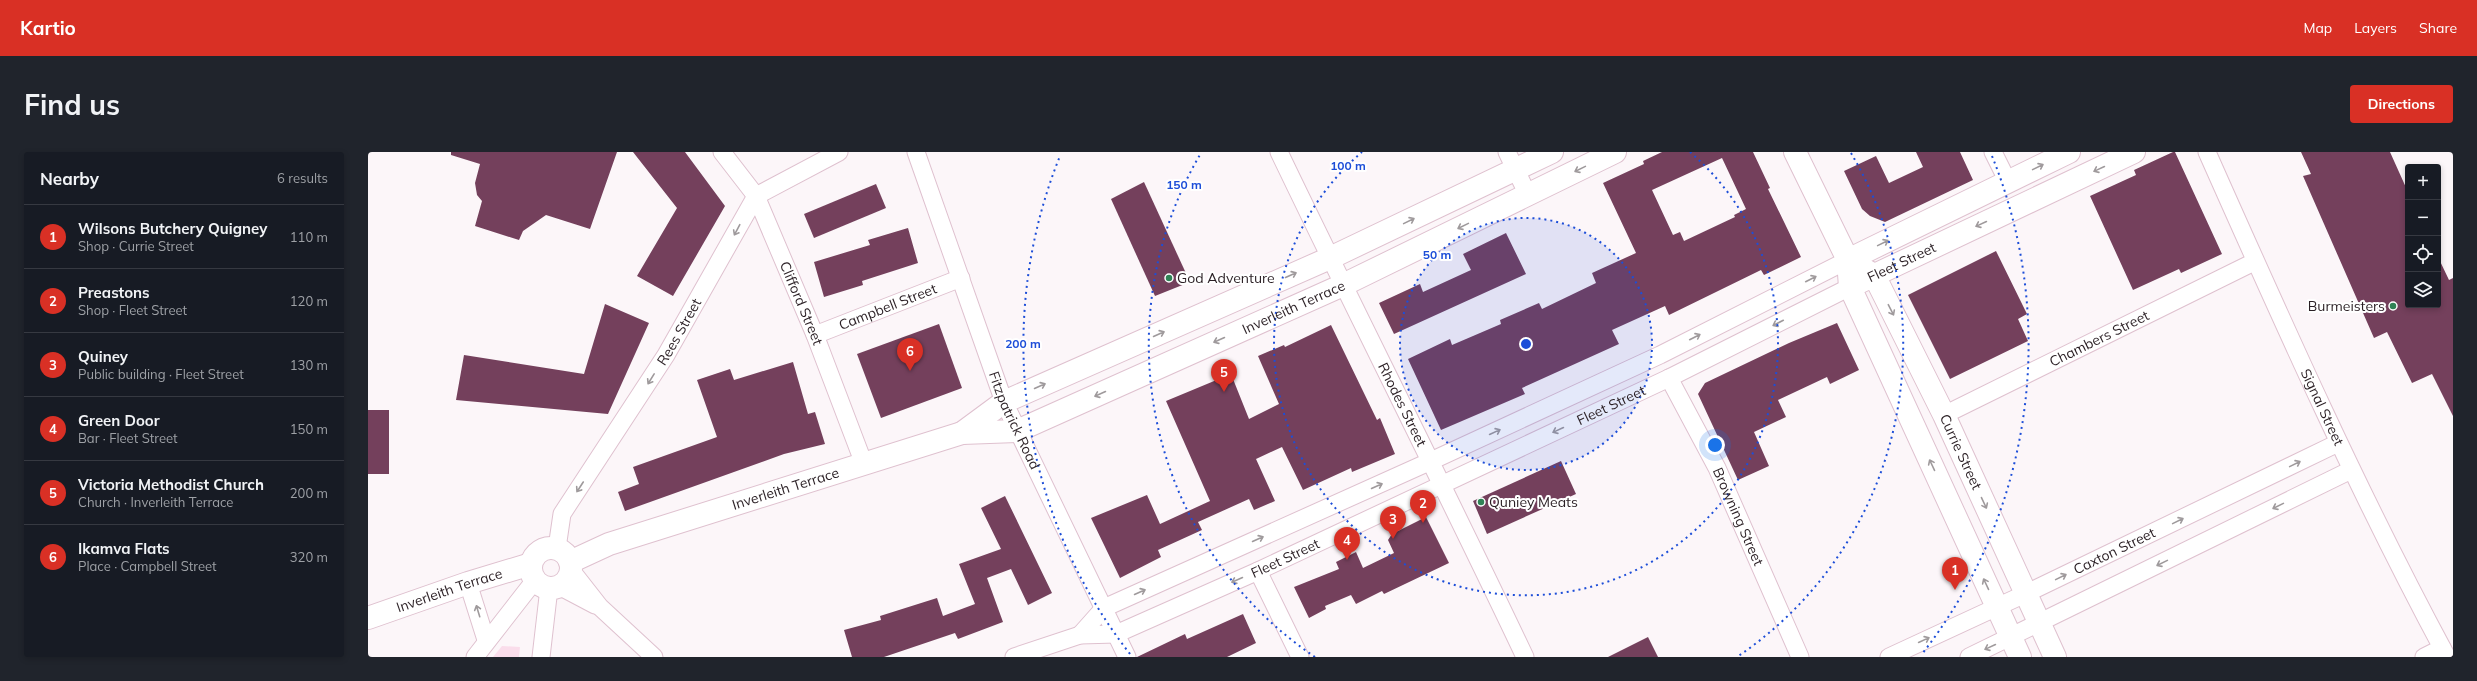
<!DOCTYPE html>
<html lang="en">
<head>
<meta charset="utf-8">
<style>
  body { margin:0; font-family:Mulish,sans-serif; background:#20242c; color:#f1f3f6 }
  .controls { position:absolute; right:12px; top:12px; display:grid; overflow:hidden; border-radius:4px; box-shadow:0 2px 6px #0003 }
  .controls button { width:36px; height:36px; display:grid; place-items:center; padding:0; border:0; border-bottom:1px solid #363941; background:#171b24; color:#f1f3f6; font:20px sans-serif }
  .you { position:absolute; left:1347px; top:293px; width:14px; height:14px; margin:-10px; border:3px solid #fff; border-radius:50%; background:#1a73e8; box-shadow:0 0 0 6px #1a73e833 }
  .badge { display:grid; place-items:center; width:26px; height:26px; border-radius:50%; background:#d93025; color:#fff; font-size:13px; font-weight:700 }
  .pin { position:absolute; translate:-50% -33px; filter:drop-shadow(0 1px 2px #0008) }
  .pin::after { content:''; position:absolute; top:21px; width:14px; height:12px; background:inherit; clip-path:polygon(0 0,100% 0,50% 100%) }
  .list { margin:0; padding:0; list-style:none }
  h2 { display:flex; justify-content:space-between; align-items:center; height:52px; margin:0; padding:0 16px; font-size:17px }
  h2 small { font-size:13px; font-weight:400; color:#9ea1a6 }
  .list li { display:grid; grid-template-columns:26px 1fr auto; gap:12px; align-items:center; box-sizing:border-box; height:64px; padding:0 16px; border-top:1px solid #363941 }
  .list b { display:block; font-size:15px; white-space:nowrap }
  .list p { margin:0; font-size:13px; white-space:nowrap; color:#9ea1a6 }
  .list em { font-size:13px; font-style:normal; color:#9ea1a6 }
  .icon { flex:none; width:22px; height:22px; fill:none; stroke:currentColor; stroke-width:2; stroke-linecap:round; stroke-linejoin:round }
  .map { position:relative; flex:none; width:2085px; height:505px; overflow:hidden; border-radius:4px }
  header { display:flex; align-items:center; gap:24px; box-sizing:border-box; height:56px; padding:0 20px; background:#d93025; color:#fff }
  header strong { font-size:19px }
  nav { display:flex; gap:22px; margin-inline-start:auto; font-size:14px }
  .intro { display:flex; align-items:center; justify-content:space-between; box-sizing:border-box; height:96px; padding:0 24px }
  h1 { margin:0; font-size:28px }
  .button { padding:10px 18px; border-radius:4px; background:#d93025; color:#fff; font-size:14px; font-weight:700 }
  main { display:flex; gap:24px; padding:0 24px }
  aside { flex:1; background:#171b24; border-radius:4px; box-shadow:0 2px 6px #0003 }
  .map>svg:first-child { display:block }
</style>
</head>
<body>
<header>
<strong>Kartio</strong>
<nav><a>Map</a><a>Layers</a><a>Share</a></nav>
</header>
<div class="intro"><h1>Find us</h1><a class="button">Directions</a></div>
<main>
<aside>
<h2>Nearby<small>6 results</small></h2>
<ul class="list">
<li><span class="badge">1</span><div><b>Wilsons Butchery Quigney</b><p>Shop · Currie Street</p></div><em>110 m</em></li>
<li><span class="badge">2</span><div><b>Preastons</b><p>Shop · Fleet Street</p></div><em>120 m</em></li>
<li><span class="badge">3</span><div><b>Quiney</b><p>Public building · Fleet Street</p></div><em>130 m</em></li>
<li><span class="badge">4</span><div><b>Green Door</b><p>Bar · Fleet Street</p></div><em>150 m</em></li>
<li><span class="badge">5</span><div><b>Victoria Methodist Church</b><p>Church · Inverleith Terrace</p></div><em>200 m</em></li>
<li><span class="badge">6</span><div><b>Ikamva Flats</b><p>Place · Campbell Street</p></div><em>320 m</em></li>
</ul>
</aside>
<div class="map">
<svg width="2085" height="505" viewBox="0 0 2085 505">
  <rect width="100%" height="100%" fill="#fcf6f9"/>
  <path fill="#faddeb" d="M134,494l18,1 -1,10h-26z"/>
  <g fill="#74405c" fill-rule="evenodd">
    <path d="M83,0h166l-27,77 -44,-14 -23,16 -4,9 -44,-14 7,-25 -5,-6 -2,-12 5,-19 -29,-9z"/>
    <path d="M265,0h52l40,54 -52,90 -36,-20 40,-68z"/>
    <path d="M1294,0h91l17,36 -2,1 33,68 -37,18 -3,-5 -92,45 -4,-9 -53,24 7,14 -97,44 3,6 -84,36 -33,-71 42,-20 2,6 49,-21 -1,-4 39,-17 3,6 54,-26 -4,-10 44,-20 -33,-70 41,-19 -1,-3zM1354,6l24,51 -12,6 1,2 -51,24 -4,-9 -7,3 -21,-45z"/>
    <path d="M1548,0h44l13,28 -88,42 -15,-6 -8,-7 -18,-38 32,-15 13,27 34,-16z"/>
    <path d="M1805,0h2l47,102 -41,19 -2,-4 -46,21 -43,-94 46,-21 -2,-5z"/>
    <path d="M1933,0h89l18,40v113h30v-48l11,23 4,-2v138l-21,-42 -20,9 -25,-51 -13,6 -71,-162 8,-2z"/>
    <path d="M776,30l46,100 -35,14 -44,-97z"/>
    <path d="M508,32l10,24 -72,30 -10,-24z"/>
    <path d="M540,76l10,35 -56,18 1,4 -39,12 -10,-35 56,-17 -2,-5z"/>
    <path d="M1138,81l20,41 -132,60 -15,-31 41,-19 3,8 48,-22 -8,-16z"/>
    <path d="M1628,99l31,63 -9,5 10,22 -78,38 -42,-84z"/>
    <path d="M237,152l44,19 -41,91 -152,-14 8,-45 120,19z"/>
    <path d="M1469,171l22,47 -29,14 -3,-7 -49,23 8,17 -32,15 15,34 -31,14 -40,-86 7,-11 84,-40z"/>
    <path d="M571,172l23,64 -81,30 -24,-64z"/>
    <path d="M963,173l46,95 3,-2 15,36 -43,18 -1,-4 -48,22 -21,-43 -26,12 19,42 -21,9 -5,-11 -51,23 4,8 -44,20 3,7 -41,21 -29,-60 56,-23 13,29 50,-23 -44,-100 65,-27 18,45 30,-15 -21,-48 26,-11 1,2z"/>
    <path d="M425,210l15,52 7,-2 10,32 -41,10 -159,57 -7,-19 21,-8 -6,-17 84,-30 -20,-57 33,-11 4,11z"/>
    <rect x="0" y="258" width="21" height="64"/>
    <path d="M1193,309l15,33 -89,40 -14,-33z"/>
    <path d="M637,344l47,97 -24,12 -17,-36 -24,9 16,44 -45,17 -3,-6 -71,24h-32l-8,-27 37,-10 -1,-4 57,-18 6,18 32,-12 -16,-40 42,-15 -20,-41z"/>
    <path d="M1058,365l23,46 -65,31 -2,-3 -26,13 -5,-9 -26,11 1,3 -17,9 -15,-31 45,-18 -3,-7 20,-10 7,16 31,-15 -6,-13 4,-6z"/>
    <path d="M875,462l13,29 -29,14h-90l48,-23 2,5z"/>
    <path d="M1280,485l10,20h-50z"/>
  </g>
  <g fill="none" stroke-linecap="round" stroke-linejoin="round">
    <g stroke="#dfc1cf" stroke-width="19">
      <g id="street">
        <path id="s1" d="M354,0l34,44 59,139 49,129"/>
        <path id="s2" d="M548,0l88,250 123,255"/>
        <path id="s3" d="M911,0c81,169 166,336 246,505"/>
        <path d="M1139,0l21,43"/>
        <path d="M1625,0l15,30"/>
        <path id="s4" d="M1839,0c76,171 151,340 240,505"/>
        <path id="s5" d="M447,183l146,-57"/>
        <path id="s6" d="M1301,226l48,90 83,189"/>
        <path id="s7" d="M1576,263l310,-153"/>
        <path id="s8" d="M189,396l5,-34 104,-159 90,-159 83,-44"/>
        <path d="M203,418l29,37 54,50"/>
        <path d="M890,419l42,86"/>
        <path d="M100,431l18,57"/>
        <path d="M191,434l36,19"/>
        <path d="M712,483l24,-27 327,-147 229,-106 188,-95"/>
        <path d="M107,505l60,-77"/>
        <path d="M173,505l8,-69"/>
        <path id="s9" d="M646,505l66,-22 36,-1 142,-63 411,-193 181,-91"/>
        <path id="s10" d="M1521,505l136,-63 313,-151"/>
        <path d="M1601,505l382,-187"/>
        <path d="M2056,505l18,-9"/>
      </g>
    </g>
    <g stroke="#dfc1cf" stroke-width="24">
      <g id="secondary">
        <path d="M1427,0l53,108"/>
        <path d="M594,281l42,-31 326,-144 222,-106"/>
        <circle cx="183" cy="416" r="20"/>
        <path id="s11" d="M202,410l39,-18 353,-111 55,-2 326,-146 272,-133"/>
        <path id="s12" d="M0,466l100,-35 63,-19"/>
      </g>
    </g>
    <g stroke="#dfc1cf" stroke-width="24">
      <g id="primary">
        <path id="s13" d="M1480,108l26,15 70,140 111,242"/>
        <path d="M1480,108l2,27 170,370"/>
        <path d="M1480,108l221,-108"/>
        <path id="s14" d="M1492,130l274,-130"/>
      </g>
    </g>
    <use href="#street" stroke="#fff" stroke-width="17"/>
    <use href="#secondary" stroke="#fff" stroke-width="22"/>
    <use href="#primary" stroke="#fff" stroke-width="22"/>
  </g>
  <defs><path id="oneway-shaft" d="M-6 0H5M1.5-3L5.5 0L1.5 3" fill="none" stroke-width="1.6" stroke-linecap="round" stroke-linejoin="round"/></defs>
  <g stroke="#9f9a9c">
    <use href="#oneway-shaft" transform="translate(1670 15) rotate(-26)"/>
    <use href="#oneway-shaft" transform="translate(1212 17) rotate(154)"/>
    <use href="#oneway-shaft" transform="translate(1731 17) rotate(155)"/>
    <use href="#oneway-shaft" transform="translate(1041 69) rotate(-26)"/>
    <use href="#oneway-shaft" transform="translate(1613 72) rotate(155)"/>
    <use href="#oneway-shaft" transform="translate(1095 74) rotate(154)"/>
    <use href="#oneway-shaft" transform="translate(369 78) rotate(118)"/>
    <use href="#oneway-shaft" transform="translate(1515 91) rotate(-26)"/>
    <use href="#oneway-shaft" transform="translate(923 123) rotate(-24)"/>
    <use href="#oneway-shaft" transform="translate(1443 127) rotate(-27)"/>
    <use href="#oneway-shaft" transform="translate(1523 158) rotate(63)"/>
    <use href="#oneway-shaft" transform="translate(1410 171) rotate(153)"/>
    <use href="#oneway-shaft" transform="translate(791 182) rotate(-24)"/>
    <use href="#oneway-shaft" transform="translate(1327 185) rotate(-27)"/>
    <use href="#oneway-shaft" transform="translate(851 188) rotate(156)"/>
    <use href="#oneway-shaft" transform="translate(283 227) rotate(122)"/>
    <use href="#oneway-shaft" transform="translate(672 234) rotate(-24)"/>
    <use href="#oneway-shaft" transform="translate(732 242) rotate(156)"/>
    <use href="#oneway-shaft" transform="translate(1190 278) rotate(155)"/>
    <use href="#oneway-shaft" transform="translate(1127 280) rotate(-25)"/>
    <use href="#oneway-shaft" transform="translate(1927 312) rotate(-26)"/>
    <use href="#oneway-shaft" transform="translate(1564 313) rotate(-115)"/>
    <use href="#oneway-shaft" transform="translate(1009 334) rotate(-24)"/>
    <use href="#oneway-shaft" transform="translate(212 335) rotate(123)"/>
    <use href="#oneway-shaft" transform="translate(1616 351) rotate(65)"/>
    <use href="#oneway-shaft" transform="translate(1910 354) rotate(154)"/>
    <use href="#oneway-shaft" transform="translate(1810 369) rotate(-26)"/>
    <use href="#oneway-shaft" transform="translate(890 387) rotate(-24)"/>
    <use href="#oneway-shaft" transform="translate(1794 411) rotate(154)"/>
    <use href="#oneway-shaft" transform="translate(1693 425) rotate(-26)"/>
    <use href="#oneway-shaft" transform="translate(869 428) rotate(156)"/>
    <use href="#oneway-shaft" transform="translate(1618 432) rotate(-115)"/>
    <use href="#oneway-shaft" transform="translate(772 440) rotate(-24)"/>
    <use href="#oneway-shaft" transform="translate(110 459) rotate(-107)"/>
    <use href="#oneway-shaft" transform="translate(1556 488) rotate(-25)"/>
    <use href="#oneway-shaft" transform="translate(1622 495) rotate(155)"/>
  </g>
  <circle cx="1158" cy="192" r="126" fill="#1d4ed8" fill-opacity=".12"/>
  <g fill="none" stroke="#1d4ed8" stroke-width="2" stroke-dasharray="2 4">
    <circle cx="1158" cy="192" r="126"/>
    <path d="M1322 0A252 252 0 1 1 994 0"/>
    <path d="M947 505A377 377 0 0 1 833 1M1483 1A377 377 0 0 1 1369 505"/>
    <path d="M762 502A503 503 0 0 1 692 4M1624 4A503 503 0 0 1 1554 502"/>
  </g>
  <g fill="#308356" stroke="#fff" stroke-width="1.5">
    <circle cx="801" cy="126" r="4"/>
    <circle cx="2025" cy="154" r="4"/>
    <circle cx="1113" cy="350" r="4"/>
  </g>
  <g text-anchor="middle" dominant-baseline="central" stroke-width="4" stroke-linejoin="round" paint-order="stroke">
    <g font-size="14" fill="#2a1f24" stroke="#fff">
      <text stroke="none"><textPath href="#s14" startOffset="46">Fleet Street</textPath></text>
      <text stroke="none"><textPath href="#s1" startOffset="172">Clifford Street</textPath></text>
      <text stroke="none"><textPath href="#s5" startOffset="78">Campbell Street</textPath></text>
      <text stroke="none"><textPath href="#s11" startOffset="771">Inverleith Terrace</textPath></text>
      <text stroke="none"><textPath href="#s8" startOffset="251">Rees Street</textPath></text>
      <text stroke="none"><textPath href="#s7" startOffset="173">Chambers Street</textPath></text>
      <text stroke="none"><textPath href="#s3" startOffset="281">Rhodes Street</textPath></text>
      <text stroke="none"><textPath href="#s9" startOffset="651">Fleet Street</textPath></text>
      <text stroke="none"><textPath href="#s4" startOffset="280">Signal Street</textPath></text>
      <text stroke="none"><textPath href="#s2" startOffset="286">Fitzpatrick Road</textPath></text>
      <text stroke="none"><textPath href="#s13" startOffset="227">Currie Street</textPath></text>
      <text stroke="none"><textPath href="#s11" startOffset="228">Inverleith Terrace</textPath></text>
      <text stroke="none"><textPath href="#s6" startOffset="155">Browning Street</textPath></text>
      <text stroke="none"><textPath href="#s10" startOffset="249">Caxton Street</textPath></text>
      <text stroke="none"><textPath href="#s9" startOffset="291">Fleet Street</textPath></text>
      <text stroke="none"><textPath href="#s12" startOffset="86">Inverleith Terrace</textPath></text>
    </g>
    <g font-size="14" fill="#2a1f24" stroke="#fff" text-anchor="start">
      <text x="809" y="126">God Adventure</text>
      <text x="2017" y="154" text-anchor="end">Burmeisters</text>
      <text x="1121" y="350">Quniey Meats</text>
    </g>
  </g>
  <circle cx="1158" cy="192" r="6" fill="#1d4ed8" stroke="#fff" stroke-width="2"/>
  <g font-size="12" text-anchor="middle" font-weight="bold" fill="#1d4ed8" stroke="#fff" stroke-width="4" stroke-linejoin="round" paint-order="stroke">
    <text x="980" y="18">100 m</text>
    <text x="816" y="37">150 m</text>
    <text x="1069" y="107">50 m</text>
    <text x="655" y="196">200 m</text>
  </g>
</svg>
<div class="controls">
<button>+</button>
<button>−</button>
<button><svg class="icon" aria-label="locate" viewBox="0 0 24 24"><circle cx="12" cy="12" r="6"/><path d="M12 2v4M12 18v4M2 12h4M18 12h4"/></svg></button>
<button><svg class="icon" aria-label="layers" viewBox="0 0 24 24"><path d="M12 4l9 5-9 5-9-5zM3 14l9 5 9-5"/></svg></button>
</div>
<div class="you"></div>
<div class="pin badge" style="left:1587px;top:438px">1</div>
<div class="pin badge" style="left:1055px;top:371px">2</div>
<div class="pin badge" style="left:1025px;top:387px">3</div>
<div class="pin badge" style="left:979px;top:408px">4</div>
<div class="pin badge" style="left:856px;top:240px">5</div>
<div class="pin badge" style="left:542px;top:219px">6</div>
</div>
</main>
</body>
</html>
